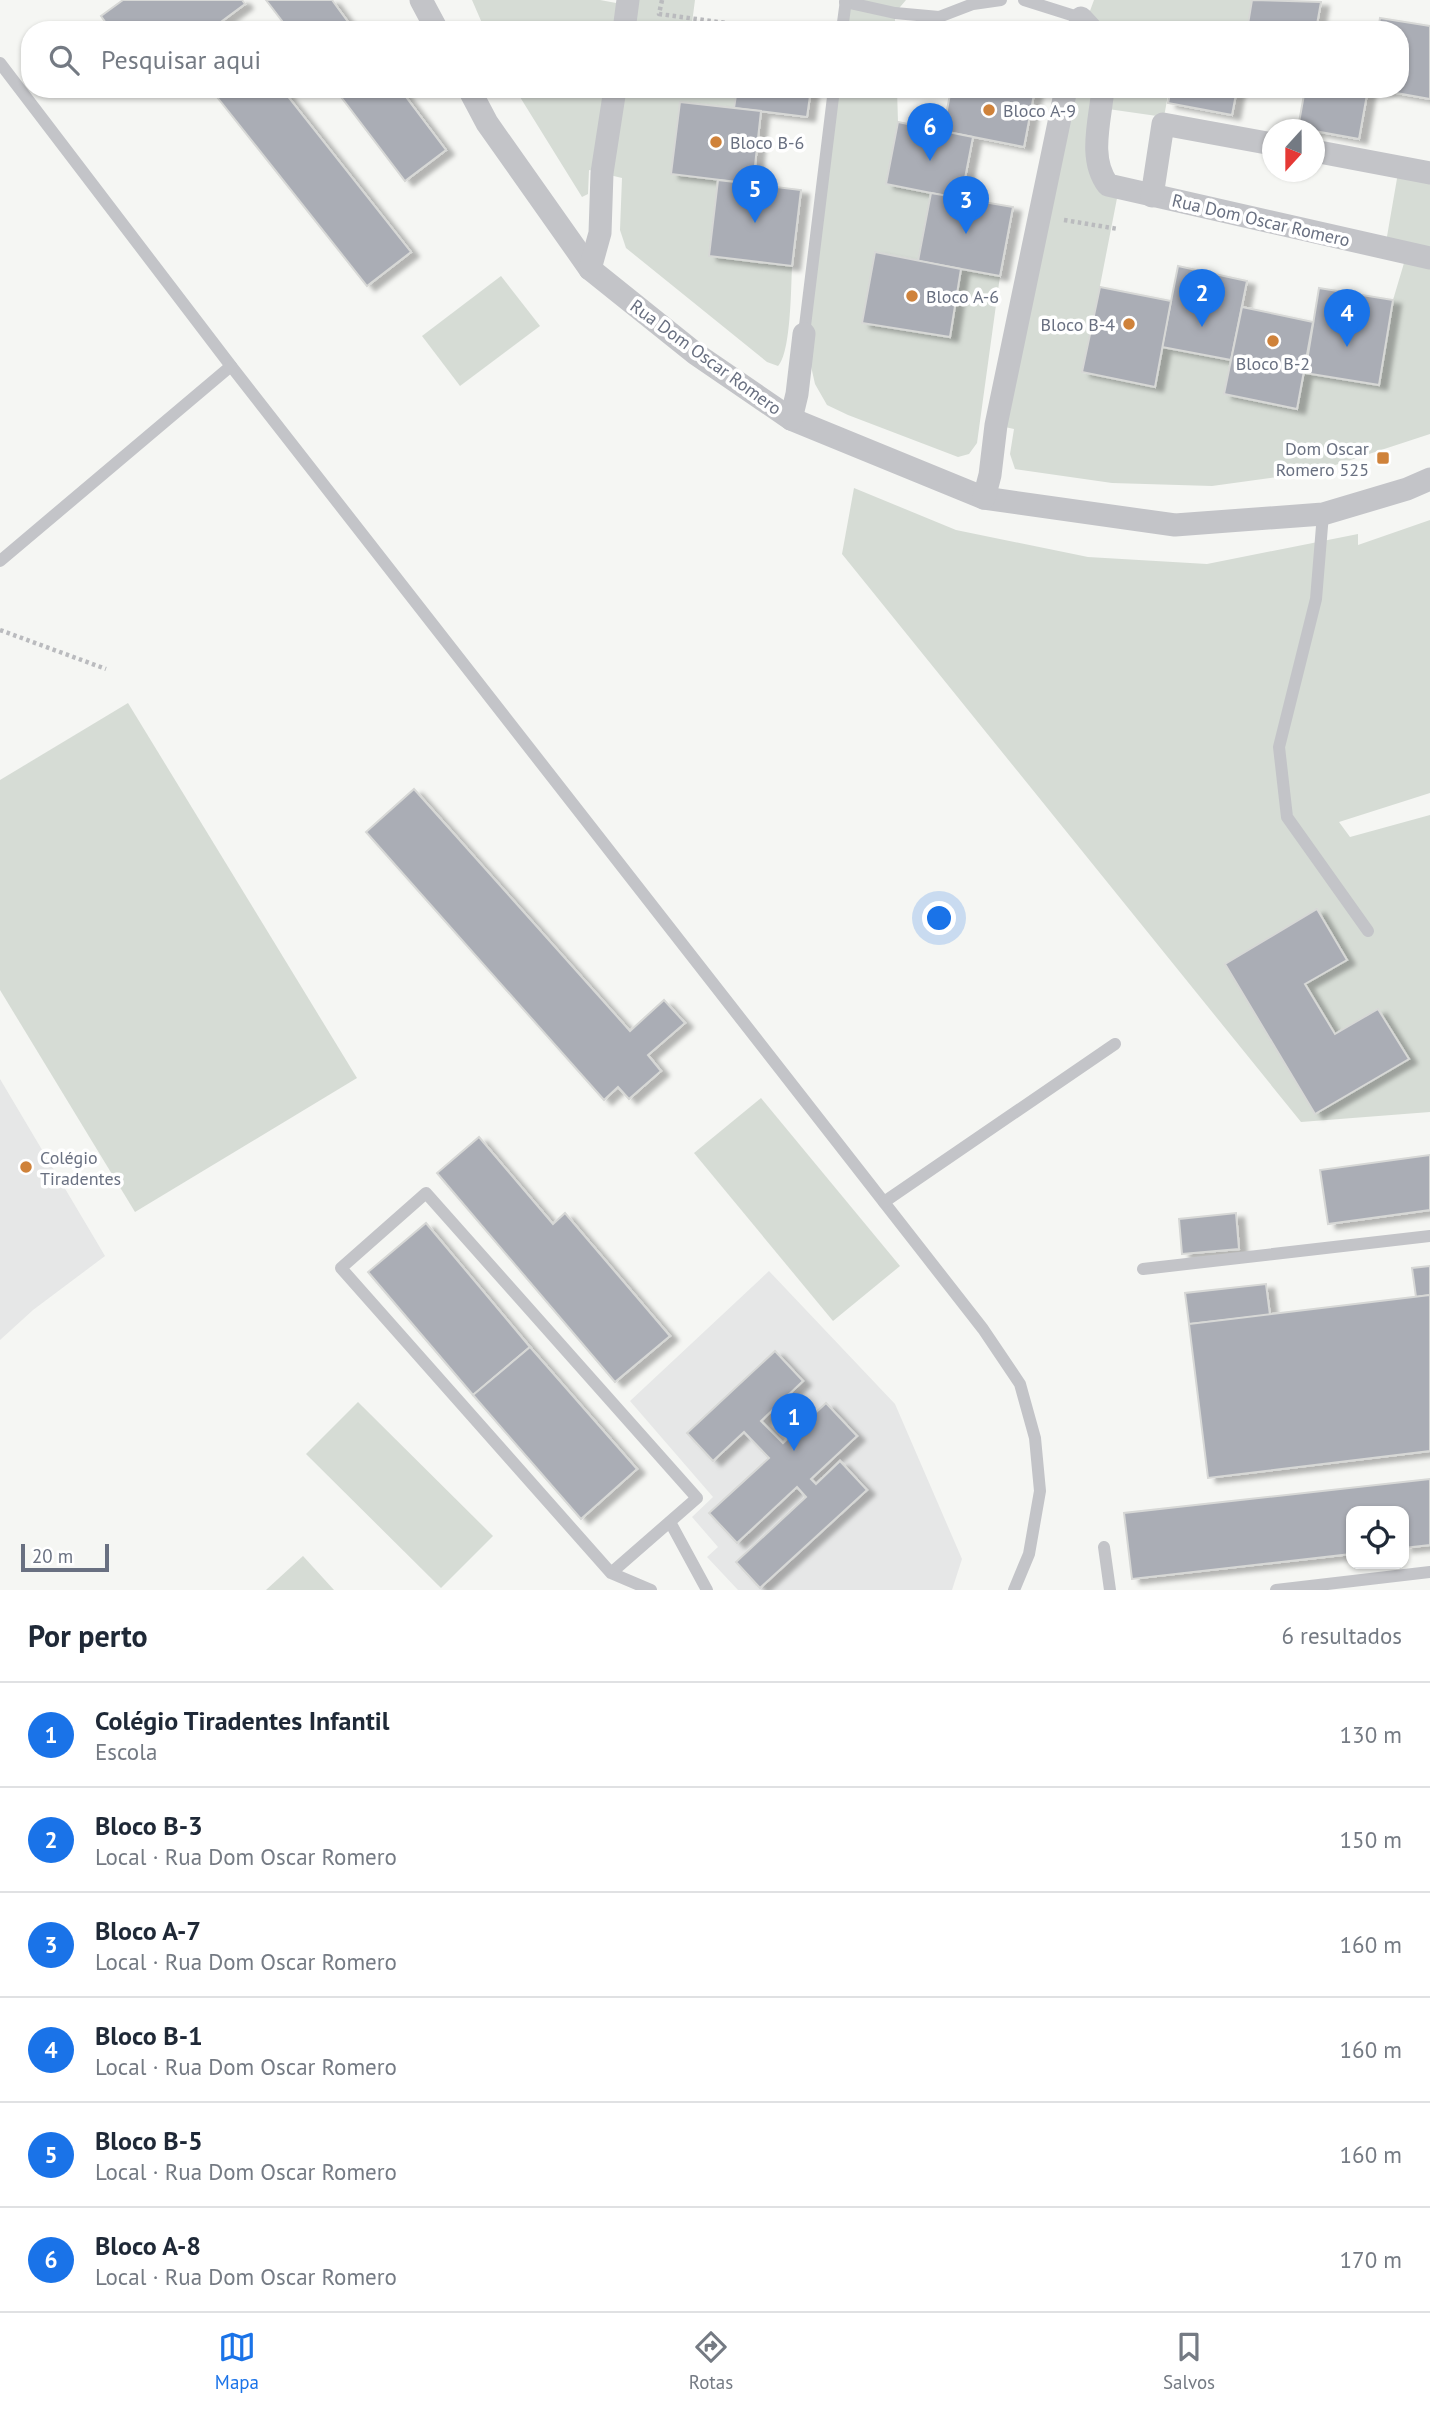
<!DOCTYPE html>
<html lang="pt">
<head>
<meta charset="utf-8">
<style>
  body { margin:0; font-family:"PT Sans",sans-serif; background:#f2f2f3; color:#1f2937 }
  .controls { position:absolute; right:21px; bottom:21px; display:grid; overflow:hidden; border-radius:14px; box-shadow:0 2px 5px #0004 }
  .controls button { width:63px; height:63px; display:grid; place-items:center; padding:0; border:0; border-bottom:2px solid #e0e1e3; background:#fff; color:#1f2937; font:35px sans-serif }
  .compass { position:absolute; left:1262px; top:119px; width:63px; height:63px; border-radius:50%; background:#fff; box-shadow:0 2px 5px #0004; rotate:201deg }
  .scale { position:absolute; left:21px; bottom:18px; width:88px; box-sizing:border-box; padding-left:7px; border:4px solid #697081; border-top:0; font-size:19px; line-height:24px; white-space:nowrap; color:#697081; -webkit-text-stroke:5px #fff; paint-order:stroke }
  .you { position:absolute; left:940px; top:919px; width:24px; height:24px; margin:-18px; border:5px solid #fff; border-radius:50%; background:#1a73e8; box-shadow:0 0 0 10px #1a73e833 }
  .badge { display:grid; place-items:center; width:46px; height:46px; border-radius:50%; background:#1a73e8; color:#fff; font-size:23px; font-weight:700 }
  .pin { position:absolute; translate:-50% -58px; filter:drop-shadow(0 2px 4px #0008) }
  .pin::after { content:''; position:absolute; top:37px; width:24px; height:21px; background:inherit; clip-path:polygon(0 0,100% 0,50% 100%) }
  .list { margin:0; padding:0; list-style:none }
  h2 { display:flex; justify-content:space-between; align-items:center; height:91px; margin:0; padding:0 28px; font-size:30px }
  h2 small { font-size:23px; font-weight:400; color:#747a83 }
  .list li { display:grid; grid-template-columns:46px 1fr auto; gap:21px; align-items:center; box-sizing:border-box; height:105px; padding:0 28px; border-top:2px solid #e0e1e3 }
  .list b { display:block; font-size:26px; white-space:nowrap }
  .list p { margin:0; font-size:23px; white-space:nowrap; color:#747a83 }
  .list em { font-size:23px; font-style:normal; color:#747a83 }
  .icon { flex:none; width:38px; height:38px; fill:none; stroke:currentColor; stroke-width:2; stroke-linecap:round; stroke-linejoin:round }
  .map { position:relative; flex:none; width:1430px; height:1590px; overflow:hidden }
  .search { position:absolute; background:#fff; box-shadow:0 2px 5px #0004; left:21px; right:21px; top:21px; height:77px; display:flex; align-items:center; gap:18px; box-sizing:border-box; padding:0 24px; border-radius:28px; color:#747a83; font-size:26px }
  .sheet { height:721px; background:#fff }
  nav { display:flex; justify-content:space-around; align-items:center; box-sizing:border-box; height:98px; border-top:2px solid #e0e1e3; background:#fff; font-size:19px; color:#747a83 }
  nav a { display:grid; justify-items:center; gap:4px }
  nav .on { color:#1a73e8 }
  .map>svg:first-child { display:block }
</style>
</head>
<body>
<div class="map">
<svg width="1430" height="1590" viewBox="0 0 1430 1590">
  <defs>
    <filter id="shadow"><feDropShadow dx="8" dy="4.5" stdDeviation="2" flood-color="#0004"/></filter>
  </defs>
  <rect width="100%" height="100%" fill="#f5f6f3"/>
  <g fill="#e6e7e7">
    <path d="M0,1079l105,177 -72,54 -33,30z"/>
    <path d="M769,1271l126,133 67,155 -10,31h-214l-31,-33 11,-10 -26,-30 21,-20 -83,-96z"/>
  </g>
  <g fill="#d6dcd5">
    <path d="M472,0h128l27,5 1,-5h67l-3,23 42,7h-249z"/>
    <path d="M846,0h60l-11,13v17h-53z"/>
    <path d="M1094,0h158l-5,30h-49l-19,-3 -1,3h-81l-10,-11z"/>
    <path d="M515,89h222l-3,19 -54,-6 -9,71 47,7 -9,76 83,10c-1,21 -1,87 -14,100l-11,-4 -141,-114 -6,-18 2,-52 -33,-8 -1,24 -6,3z"/>
    <path d="M834,89h63l1,33 33,71 -13,68 -43,-8 -13,70 88,14 11,-68 39,7 -23,167 -8,11 -11,3 -110,-42 -21,-10 -12,-21 -11,-49z"/>
    <path d="M1066,89h103l-5,28 -56,-8 -12,51 23,28 -36,185 72,14 7,-40 69,13 66,48 8,-35 74,12 14,-85 14,-47 -22,-5 14,-81 31,6v261l-116,38 -102,14 -100,-3 -97,-14 -5,-15 4,-25 -18,-4z"/>
    <path d="M501,276l39,50 -80,60 -38,-50z"/>
    <path d="M854,488l102,42 132,27 119,7 151,-30v11l72,-25v273l-91,29 11,15 80,-22v297l-129,10 -459,-568z"/>
    <path d="M128,703l229,375 -222,134 -135,-222v-210z"/>
    <path d="M761,1098l139,168 -67,55 -139,-168z"/>
    <path d="M358,1402l135,134 -52,52 -135,-134z"/>
    <path d="M303,1556l31,34h-68z"/>
  </g>
  <g fill="#aaadb5" stroke="#d7d8d6" stroke-width="2" filter="url(#shadow)">
    <path d="M123,0h119l3,4 -35,26h-99l-10,-14z"/>
    <path d="M266,0h66l22,30h-65z"/>
    <path d="M1252,0l69,2 -5,28h-69z"/>
    <path d="M1380,18l50,8v73l-56,-10h26v-59h-22z"/>
    <path d="M227,89h55l129,163 -44,34 -150,-189z"/>
    <path d="M335,89h65l46,61 -41,31z"/>
    <path d="M737,89h74l-4,28 -73,-9z"/>
    <path d="M951,89h84l-11,58 -81,-16z"/>
    <path d="M1171,89h66l-5,26 -64,-12z"/>
    <path d="M1305,89h63l-9,50 -61,-11z"/>
    <path d="M680,102l81,9 -8,73 -82,-10z"/>
    <path d="M898,122l75,15 -12,62 -75,-15z"/>
    <path d="M718,180l83,10 -9,76 -83,-10z"/>
    <path d="M931,193l82,14 -13,69 -82,-15z"/>
    <path d="M875,252l86,17 -11,68 -88,-14z"/>
    <path d="M1178,266l69,15 -16,79 -69,-13z"/>
    <path d="M1100,287l71,14 -16,86 -73,-15z"/>
    <path d="M1319,288l74,12 -14,85 -74,-12z"/>
    <path d="M1242,307l71,15 -16,87 -73,-15z"/>
    <path d="M414,789l216,242 34,-31 21,23 -37,32 13,16 -32,28 -11,-12 -14,13 -238,-268z"/>
    <path d="M1317,909l30,51 -42,24 30,50 43,-25 31,50 -94,55 -90,-150z"/>
    <path d="M479,1137l74,87 12,-11 105,123 -55,46 -178,-209z"/>
    <path d="M1430,1155v55l-102,14 -8,-54z"/>
    <path d="M1236,1213l3,36 -57,5 -3,-35z"/>
    <path d="M426,1223l104,124 -57,48 -105,-123z"/>
    <path d="M1430,1266v29l-14,2 -4,-29z"/>
    <path d="M1266,1284l4,31 -81,9 -4,-31z"/>
    <path d="M1430,1295v156l-222,27 -19,-154z"/>
    <path d="M530,1347l107,122 -56,50 -108,-124z"/>
    <path d="M775,1351l28,30 -42,40 22,22 43,-40 31,33 -46,43 5,5 24,-23 27,29 -107,98 -24,-26 70,-65 -9,-10 -60,56 -28,-30 60,-55 -25,-26 -31,29 -26,-28z"/>
    <path d="M1430,1479v66l-26,3v-37h-53v43l-219,25 -8,-66z"/>
  </g>
  <g fill="none" stroke-linecap="round" stroke-linejoin="round">
    <g stroke="#babbbe" stroke-width="4.5" stroke-dasharray="3.5 3.5" stroke-linecap="butt">
      <path d="M662,0l-3,14 97,13"/>
      <path d="M1064,220l54,9"/>
      <path d="M0,630l106,39"/>
    </g>
    <g stroke="#c3c4c8" stroke-width="12">
      <path d="M1024,0l57,18"/>
      <path d="M845,2l50,11 44,4 34,-13 28,-4"/>
      <path d="M842,30l4,-30"/>
      <path d="M0,63l231,303"/>
      <path d="M804,334l30,-245"/>
      <path d="M1323,514l-7,85 -37,148 8,70 81,114"/>
      <path d="M0,561l231,-195 752,963 37,55 15,54 5,53 -11,63 -15,36"/>
      <path d="M884,1202l231,-158"/>
      <path d="M1143,1269l287,-33"/>
      <path d="M670,1522l37,68"/>
      <path d="M1104,1547l6,43"/>
      <path d="M611,1573l86,-75 -271,-305 -85,75 270,305 40,17"/>
      <path d="M1276,1590l154,-18"/>
    </g>
    <g stroke="#c3c4c8" stroke-width="23">
      <path d="M421,0l16,30"/>
      <path d="M624,30l4,-30"/>
      <path d="M1079,30l2,-12 11,12"/>
      <path d="M469,89l18,34 103,146 106,85 95,65 193,79 191,27 148,-11 84,-25 23,-10"/>
      <path d="M1103,89c-3,32 -15,70 5,96l322,73"/>
      <path d="M1314,151l116,22"/>
      <path d="M1152,196l11,-72 109,20"/>
      <path d="M590,269l10,-36 2,-60 13,-84"/>
      <path d="M791,419l6,-25 7,-60"/>
      <path d="M984,498l6,-23 6,-50 70,-336"/>
    </g>
  </g>
  <g fill="#cf823a" stroke="#fff" stroke-width="2.5">
    <circle cx="989" cy="110" r="7"/>
    <circle cx="716" cy="142" r="7"/>
    <circle cx="912" cy="296" r="7"/>
    <circle cx="1129" cy="324" r="7"/>
    <circle cx="1273" cy="341" r="7"/>
    <rect x="1376" y="451" width="14" height="14" rx="3.5"/>
    <circle cx="26" cy="1167" r="7"/>
  </g>
  <g text-anchor="middle" dominant-baseline="central" stroke-width="7" stroke-linejoin="round" paint-order="stroke">
    <g font-size="18" fill="#697081" stroke="#fff" text-anchor="start">
      <text x="1003" y="110">Bloco A-9</text>
      <text x="730" y="142">Bloco B-6</text>
      <text x="926" y="296">Bloco A-6</text>
      <text x="1115" y="324" text-anchor="end">Bloco B-4</text>
      <text x="1273" y="363" text-anchor="middle">Bloco B-2</text>
      <text x="1369" y="448" text-anchor="end">Dom Oscar<tspan x="1369" dy="21">Romero 525</tspan></text>
      <text x="40" y="1157">Colégio<tspan x="40" dy="21">Tiradentes</tspan></text>
    </g>
    <g font-size="18" fill="#697081" stroke="#fff">
      <text transform="translate(1261 220) rotate(13)">Rua Dom Oscar Romero</text>
      <text transform="translate(706 357) rotate(36)">Rua Dom Oscar Romero</text>
    </g>
  </g>
</svg>
<div class="controls">
<button><svg class="icon" aria-label="locate" viewBox="0 0 24 24"><circle cx="12" cy="12" r="6"/><path d="M12 2v4M12 18v4M2 12h4M18 12h4"/></svg></button>
</div>
<svg class="compass" viewBox="-18 -18 36 36"><path d="M0-13l5 13h-10z" fill="#e53935"/><path d="M0 13l5-13h-10z" fill="#747a83"/></svg>
<div class="scale">20 m</div>
<div class="you"></div>
<div class="pin badge" style="left:794px;top:1451px">1</div>
<div class="pin badge" style="left:1202px;top:327px">2</div>
<div class="pin badge" style="left:966px;top:234px">3</div>
<div class="pin badge" style="left:1347px;top:347px">4</div>
<div class="pin badge" style="left:755px;top:223px">5</div>
<div class="pin badge" style="left:930px;top:161px">6</div>
<div class="search"><svg class="icon" aria-label="search" viewBox="0 0 24 24"><circle cx="10" cy="10" r="6"/><path d="M15 15l6 6"/></svg>Pesquisar aqui</div>
</div>
<section class="sheet">
<h2>Por perto<small>6 resultados</small></h2>
<ul class="list">
<li><span class="badge">1</span><div><b>Colégio Tiradentes Infantil</b><p>Escola</p></div><em>130 m</em></li>
<li><span class="badge">2</span><div><b>Bloco B-3</b><p>Local · Rua Dom Oscar Romero</p></div><em>150 m</em></li>
<li><span class="badge">3</span><div><b>Bloco A-7</b><p>Local · Rua Dom Oscar Romero</p></div><em>160 m</em></li>
<li><span class="badge">4</span><div><b>Bloco B-1</b><p>Local · Rua Dom Oscar Romero</p></div><em>160 m</em></li>
<li><span class="badge">5</span><div><b>Bloco B-5</b><p>Local · Rua Dom Oscar Romero</p></div><em>160 m</em></li>
<li><span class="badge">6</span><div><b>Bloco A-8</b><p>Local · Rua Dom Oscar Romero</p></div><em>170 m</em></li>
</ul>
</section>
<nav>
<a class="on"><svg class="icon" aria-label="map" viewBox="0 0 24 24"><path d="M3 6l6-2 6 2 6-2v14l-6 2-6-2-6 2zM9 4v14M15 6v14"/></svg>Mapa</a>
<a><svg class="icon" aria-label="directions" viewBox="0 0 24 24"><path d="M12 3l9 9-9 9-9-9zM9 14v-3h6M13 9l2 2-2 2"/></svg>Rotas</a>
<a><svg class="icon" aria-label="saved" viewBox="0 0 24 24"><path d="M7 4h10v16l-5-4-5 4z"/></svg>Salvos</a>
</nav>
</body>
</html>
